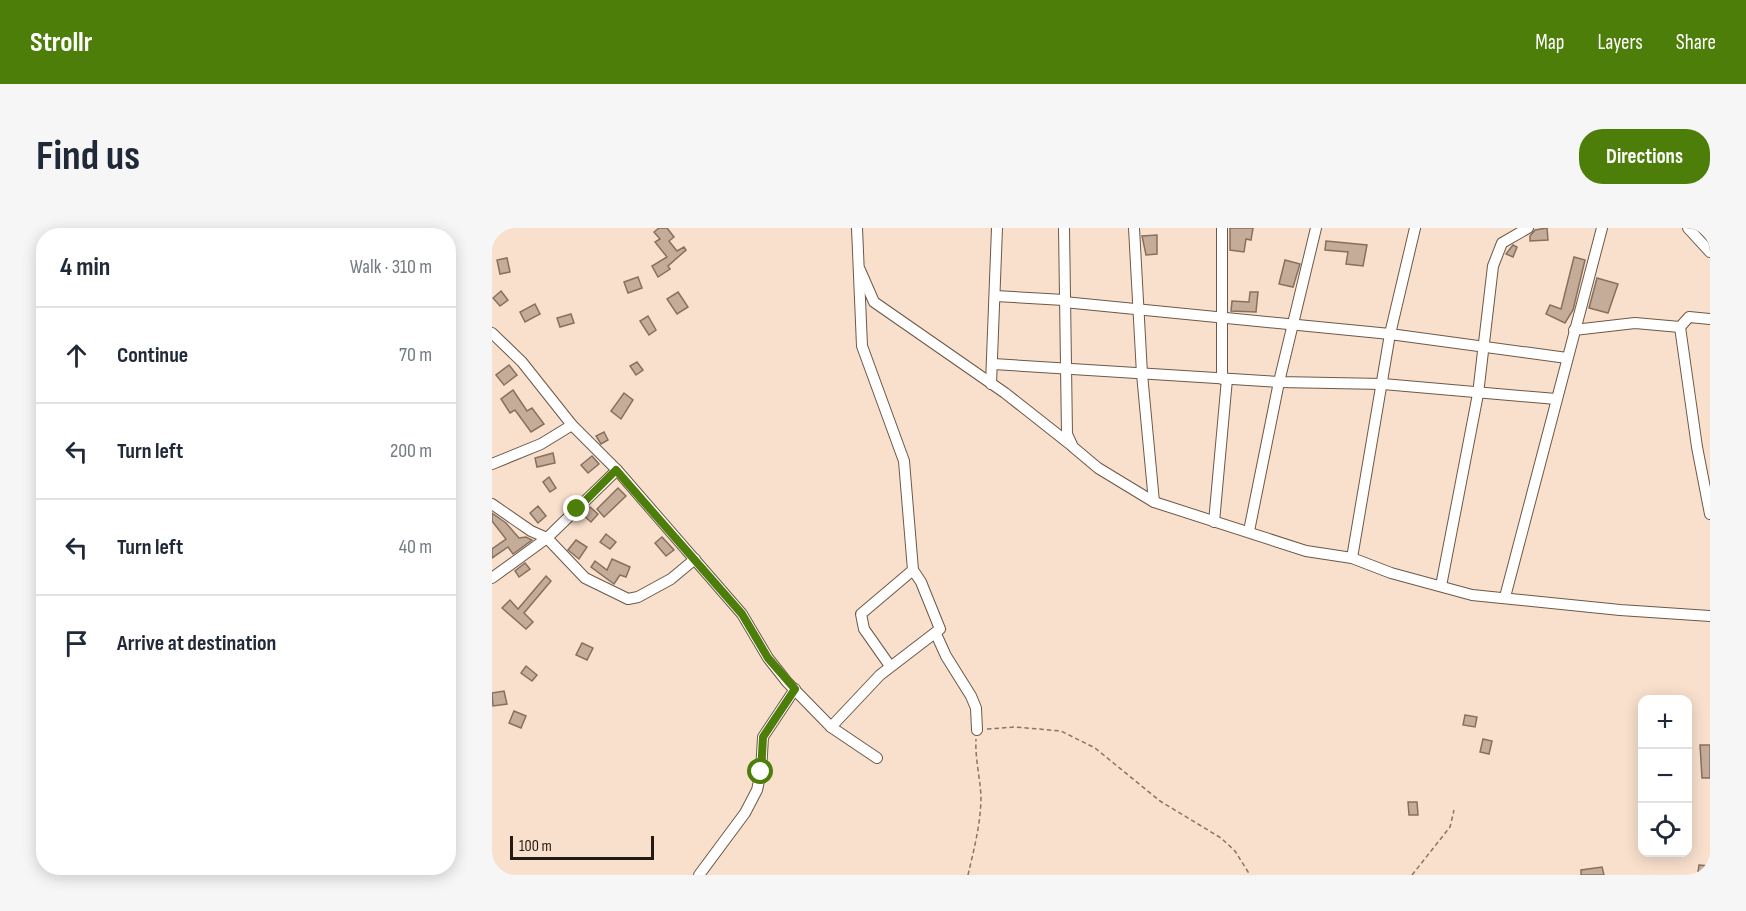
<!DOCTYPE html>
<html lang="en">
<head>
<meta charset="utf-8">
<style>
  body { margin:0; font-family:"Sofia Sans Condensed",sans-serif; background:#f6f6f7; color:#1f2937 }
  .controls { position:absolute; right:18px; bottom:18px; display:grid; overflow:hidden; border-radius:12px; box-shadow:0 3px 15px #0003 }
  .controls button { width:54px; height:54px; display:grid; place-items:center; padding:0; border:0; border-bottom:2px solid #e0e1e3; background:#fff; color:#1f2937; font:30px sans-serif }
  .scale { position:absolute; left:18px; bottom:15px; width:144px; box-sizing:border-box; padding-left:6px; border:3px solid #231a13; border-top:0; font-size:16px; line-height:21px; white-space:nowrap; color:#231a13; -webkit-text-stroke:4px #f9e0cd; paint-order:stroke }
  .stop { position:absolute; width:18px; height:18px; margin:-14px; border:4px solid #4e7e0a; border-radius:50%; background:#fff }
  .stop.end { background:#4e7e0a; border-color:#fff; box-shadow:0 2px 6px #0008 }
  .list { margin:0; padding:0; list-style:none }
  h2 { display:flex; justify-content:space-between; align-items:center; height:78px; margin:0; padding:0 24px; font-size:26px }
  h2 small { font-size:20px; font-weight:400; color:#747a83 }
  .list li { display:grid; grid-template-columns:39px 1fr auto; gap:18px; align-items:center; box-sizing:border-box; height:96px; padding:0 24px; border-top:2px solid #e0e1e3 }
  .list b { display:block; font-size:22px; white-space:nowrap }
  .list em { font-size:20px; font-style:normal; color:#747a83 }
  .icon { flex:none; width:33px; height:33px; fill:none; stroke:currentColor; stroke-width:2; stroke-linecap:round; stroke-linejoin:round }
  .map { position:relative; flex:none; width:1218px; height:647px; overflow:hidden; border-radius:24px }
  header { display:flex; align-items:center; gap:36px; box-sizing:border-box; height:84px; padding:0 30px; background:#4e7e0a; color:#fff }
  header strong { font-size:28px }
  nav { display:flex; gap:33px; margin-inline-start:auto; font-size:21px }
  .intro { display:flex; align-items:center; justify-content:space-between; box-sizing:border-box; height:144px; padding:0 36px }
  h1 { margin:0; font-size:42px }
  .button { padding:15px 27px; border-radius:24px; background:#4e7e0a; color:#fff; font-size:21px; font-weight:700 }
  main { display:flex; gap:36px; padding:0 36px }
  aside { flex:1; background:#fff; border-radius:24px; box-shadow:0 3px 15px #0003 }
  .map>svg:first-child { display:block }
</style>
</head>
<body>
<header>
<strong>Strollr</strong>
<nav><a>Map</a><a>Layers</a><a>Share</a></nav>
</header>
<div class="intro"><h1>Find us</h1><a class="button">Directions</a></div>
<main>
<aside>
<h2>4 min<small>Walk · 310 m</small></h2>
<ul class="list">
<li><svg class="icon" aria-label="ahead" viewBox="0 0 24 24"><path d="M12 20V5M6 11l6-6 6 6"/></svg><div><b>Continue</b></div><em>70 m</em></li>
<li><svg class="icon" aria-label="left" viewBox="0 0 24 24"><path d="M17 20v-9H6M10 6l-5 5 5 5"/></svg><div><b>Turn left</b></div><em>200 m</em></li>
<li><svg class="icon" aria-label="left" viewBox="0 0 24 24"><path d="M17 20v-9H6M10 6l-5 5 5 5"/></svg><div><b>Turn left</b></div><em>40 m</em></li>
<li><svg class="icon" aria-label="arrive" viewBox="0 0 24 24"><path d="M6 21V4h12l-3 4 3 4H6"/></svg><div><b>Arrive at destination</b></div></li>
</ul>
</aside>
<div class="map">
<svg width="1218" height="647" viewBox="0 0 1218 647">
  <rect width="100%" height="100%" fill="#f9e0cd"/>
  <g fill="#c4ac99" stroke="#86705e" stroke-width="1.5">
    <path d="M167,0h8l7,9 -5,4 8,10 7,-4 2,3 -18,16 2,3 -12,8 -6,-11 15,-9 -12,-15 5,-3 -6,-7z"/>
    <path d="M738,0h23l-2,12 -5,-1 -2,13 -14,-2z"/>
    <path d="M1055,0l1,12 -18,1v-5l5,-6z"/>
    <path d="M665,7v19l-11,1 -4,-19z"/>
    <path d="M834,13l41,4 -4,21 -17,-2 2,-12 -23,-2z"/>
    <path d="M1021,17l4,2 -4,10 -7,-3z"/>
    <path d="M1082,29l11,3 -12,50 -8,13 -19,-9 4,-9 11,4z"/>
    <path d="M15,30l3,14 -10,2 -3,-14z"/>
    <path d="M793,32l15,4 -7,23 -14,-3z"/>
    <path d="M146,49l4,11 -14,5 -4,-11z"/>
    <path d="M1105,50l21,6 -10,29 -19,-5z"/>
    <path d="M9,63l7,9 -8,6 -7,-8z"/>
    <path d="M186,64l10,15 -11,7 -10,-15z"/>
    <path d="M758,64h8l-2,20 -25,-1 1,-10 17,1z"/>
    <path d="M43,76l5,10 -15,8 -5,-10z"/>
    <path d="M79,86l3,9 -14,4 -3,-9z"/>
    <path d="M156,88l8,14 -7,5 -9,-14z"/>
    <path d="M145,134l6,8 -7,5 -6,-9z"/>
    <path d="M17,137l8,10 -13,10 -8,-10z"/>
    <path d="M21,162l14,21 5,-3 12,16 -13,8 -16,-22 -5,3 -9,-14z"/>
    <path d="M132,165l9,7 -12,19 -10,-8z"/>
    <path d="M112,204l4,8 -7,4 -5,-8z"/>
    <path d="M61,225l2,10 -18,4 -2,-9z"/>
    <path d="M100,228l7,8 -11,9 -7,-8z"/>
    <path d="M57,249l7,11 -6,4 -7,-10z"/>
    <path d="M126,260l8,8 -22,21 -7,-8z"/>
    <path d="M46,278l8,10 -8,7 -8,-10z"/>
    <path d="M98,279l8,7 -7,8 -9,-8z"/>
    <path d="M0,285l14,10 13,15 7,-1 6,3 -19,14 -5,-7 -16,11v-9l14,-10 -14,-18z"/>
    <path d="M114,306l10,8 -6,7 -10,-7z"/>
    <path d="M170,309l12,13 -8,6 -11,-13z"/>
    <path d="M84,312l11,7 -8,12 -11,-9z"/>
    <path d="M120,331l18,8 -4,10 -6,-2 -6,9 -23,-17 4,-6 12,9z"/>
    <path d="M33,335l5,6 -11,8 -4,-6z"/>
    <path d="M54,348l5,5 -27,32 9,9 -7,7 -24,-21 8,-8 8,9z"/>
    <path d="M90,415l11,5 -6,12 -11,-5z"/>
    <path d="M34,438l11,9 -5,6 -11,-8z"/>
    <path d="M12,463l3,13 -14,2 -1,-13z"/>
    <path d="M22,483l12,5 -5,12 -12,-5z"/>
    <path d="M973,487l12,2 -2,10 -12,-2z"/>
    <path d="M991,511l9,2 -3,13 -9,-2z"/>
    <path d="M1208,517h10v33h-8z"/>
    <path d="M916,574h9l1,13h-9z"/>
    <path d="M1207,637l11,1v7l-12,-1z"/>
    <path d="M1110,639l2,8h-23v-5z"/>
  </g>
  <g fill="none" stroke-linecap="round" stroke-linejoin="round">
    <g stroke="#6d5847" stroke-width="12">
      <g id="minor">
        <path d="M572,0l3,206 6,13 25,21 56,34 152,49 46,7 39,15 81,22 148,15 90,6"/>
        <path d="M642,0l8,146 12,128"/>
        <path d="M730,0v151"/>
        <path d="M1196,0l22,24"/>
        <path d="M368,42l14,32 131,91 66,52"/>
        <path d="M503,68l69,4"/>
        <path d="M572,74l326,32 177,24"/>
        <path d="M1188,99l17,120 13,67"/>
        <path d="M1188,99l9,-10 21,2"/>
        <path d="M1082,102l61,-7 45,4"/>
        <path d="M0,105l30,29 50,63 45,45 125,144 26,44 19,24 44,45 46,31"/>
        <path d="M501,136l286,18 104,2 173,15"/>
        <path d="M499,156l6,-156"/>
        <path d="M0,236l49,-20 31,-19"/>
        <path d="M0,276l39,27 16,7 38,40 43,21 10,-2 33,-18 24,-20"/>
        <path d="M722,294l13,-143"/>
        <path d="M757,303l30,-149 37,-154"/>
        <path d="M860,330l38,-224 25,-106"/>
        <path d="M0,350l55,-40 70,-68"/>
        <path d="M949,358l37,-192 15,-128 9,-23 26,-15"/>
        <path d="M1013,369l97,-369"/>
        <path d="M444,406l10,22 25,40 5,12 1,22"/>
        <path d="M398,438l-26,-37 -3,-15 52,-44"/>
        <path d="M339,499l49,-52 60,-46 -19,-47 -8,-12 -9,-109 -42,-115 -5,-118"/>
        <path d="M207,647l46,-62 12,-23 4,-18 2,-35 32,-48"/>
      </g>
    </g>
    <g stroke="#867569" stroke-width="1.5" stroke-dasharray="4.5 3" stroke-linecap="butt">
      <path d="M495,501l28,-2 46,4 34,17 65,53 61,37 14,13 15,24"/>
      <path d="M476,647c6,-26 13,-52 13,-79 -1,-19 -6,-37 -5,-57"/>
      <path d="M920,647l38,-48 4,-17"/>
    </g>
    <use href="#minor" stroke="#fff" stroke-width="10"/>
  </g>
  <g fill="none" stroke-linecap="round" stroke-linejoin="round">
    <path stroke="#4e7e0a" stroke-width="8" d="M85,281l39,-39 126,144 26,44 27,31 -32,48 -2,35"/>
  </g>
</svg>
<div class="controls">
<button>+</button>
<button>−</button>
<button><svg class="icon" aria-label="locate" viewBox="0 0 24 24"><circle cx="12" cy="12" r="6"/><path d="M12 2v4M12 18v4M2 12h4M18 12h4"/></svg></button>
</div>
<div class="scale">100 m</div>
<div class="stop" style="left:269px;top:544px"></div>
<div class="stop end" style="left:85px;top:281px"></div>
</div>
</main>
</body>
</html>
